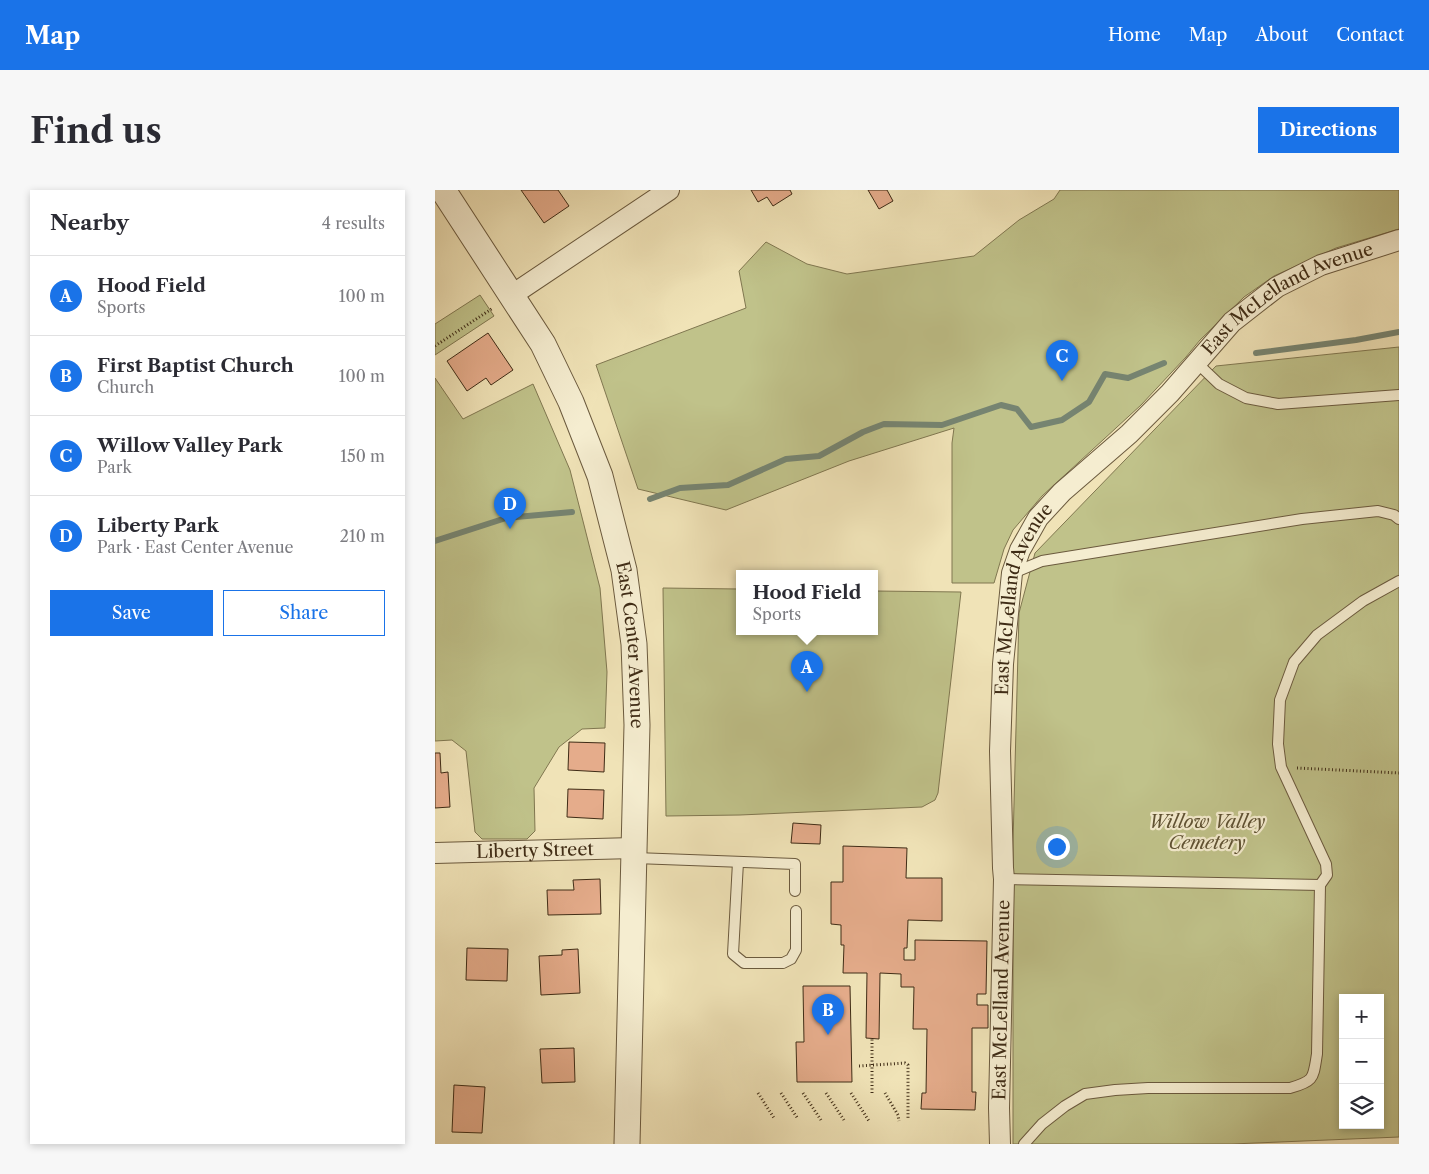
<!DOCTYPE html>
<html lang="en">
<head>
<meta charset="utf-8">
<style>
  body { margin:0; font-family:"Libre Caslon Text",serif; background:#f7f7f7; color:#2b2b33 }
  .controls { position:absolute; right:15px; bottom:15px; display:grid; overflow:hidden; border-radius:0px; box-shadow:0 2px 8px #0003 }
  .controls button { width:45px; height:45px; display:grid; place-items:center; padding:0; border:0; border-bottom:1px solid #e1e1e2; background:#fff; color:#2b2b33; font:25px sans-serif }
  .you { position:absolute; left:621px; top:656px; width:18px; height:18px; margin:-12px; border:4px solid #fff; border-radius:50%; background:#1a73e8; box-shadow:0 0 0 8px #1a73e833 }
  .badge { display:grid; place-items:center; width:32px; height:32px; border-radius:50%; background:#1a73e8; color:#fff; font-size:16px; font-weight:700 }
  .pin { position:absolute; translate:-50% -41px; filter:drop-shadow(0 1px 2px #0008) }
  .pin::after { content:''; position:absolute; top:26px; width:18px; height:15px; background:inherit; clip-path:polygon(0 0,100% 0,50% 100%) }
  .popup { position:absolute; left:301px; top:380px; width:142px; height:65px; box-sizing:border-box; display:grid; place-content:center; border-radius:0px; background:#fff; filter:drop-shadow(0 1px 4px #0005); font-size:16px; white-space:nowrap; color:#7c7c81 }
  .popup b { font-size:19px; color:#2b2b33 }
  .popup::after { content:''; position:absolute; left:50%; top:100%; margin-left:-10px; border:10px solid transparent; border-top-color:#fff }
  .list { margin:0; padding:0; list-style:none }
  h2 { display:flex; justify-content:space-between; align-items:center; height:65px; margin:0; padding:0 20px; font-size:21px }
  h2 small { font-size:16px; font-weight:400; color:#7c7c81 }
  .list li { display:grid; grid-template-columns:32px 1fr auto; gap:15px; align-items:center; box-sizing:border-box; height:80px; padding:0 20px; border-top:1px solid #e1e1e2 }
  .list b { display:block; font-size:19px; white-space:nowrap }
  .list p { margin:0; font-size:16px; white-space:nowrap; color:#7c7c81 }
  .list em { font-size:16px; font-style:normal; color:#7c7c81 }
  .actions { display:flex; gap:10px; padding:15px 20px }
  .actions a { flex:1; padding:11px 0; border:1px solid #1a73e8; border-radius:0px; text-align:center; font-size:18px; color:#1a73e8 }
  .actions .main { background:#1a73e8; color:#fff }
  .icon { flex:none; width:28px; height:28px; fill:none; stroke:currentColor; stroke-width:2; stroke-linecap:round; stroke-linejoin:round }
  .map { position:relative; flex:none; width:964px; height:954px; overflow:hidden; border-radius:0px }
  header { display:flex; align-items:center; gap:30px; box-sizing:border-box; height:70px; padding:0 25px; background:#1a73e8; color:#fff }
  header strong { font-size:24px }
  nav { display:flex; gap:28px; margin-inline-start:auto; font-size:18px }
  .intro { display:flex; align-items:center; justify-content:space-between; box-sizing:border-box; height:120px; padding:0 30px }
  h1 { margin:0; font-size:35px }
  .button { padding:12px 22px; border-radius:0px; background:#1a73e8; color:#fff; font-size:18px; font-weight:700 }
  main { display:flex; gap:30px; padding:0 30px }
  aside { flex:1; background:#fff; border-radius:0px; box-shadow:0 2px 8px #0003 }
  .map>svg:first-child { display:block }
</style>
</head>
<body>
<header>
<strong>Map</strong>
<nav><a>Home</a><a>Map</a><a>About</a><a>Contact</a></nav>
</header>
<div class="intro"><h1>Find us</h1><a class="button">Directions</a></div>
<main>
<aside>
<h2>Nearby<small>4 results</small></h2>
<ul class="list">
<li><span class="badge">A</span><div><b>Hood Field</b><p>Sports</p></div><em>100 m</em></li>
<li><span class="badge">B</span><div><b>First Baptist Church</b><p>Church</p></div><em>100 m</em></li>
<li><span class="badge">C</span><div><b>Willow Valley Park</b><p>Park</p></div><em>150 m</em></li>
<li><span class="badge">D</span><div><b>Liberty Park</b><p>Park · East Center Avenue</p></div><em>210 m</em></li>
</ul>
<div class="actions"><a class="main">Save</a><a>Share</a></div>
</aside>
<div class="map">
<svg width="964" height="954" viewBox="0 0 964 954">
  <rect width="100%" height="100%" fill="#f0e3b7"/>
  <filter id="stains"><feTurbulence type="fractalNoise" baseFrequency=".004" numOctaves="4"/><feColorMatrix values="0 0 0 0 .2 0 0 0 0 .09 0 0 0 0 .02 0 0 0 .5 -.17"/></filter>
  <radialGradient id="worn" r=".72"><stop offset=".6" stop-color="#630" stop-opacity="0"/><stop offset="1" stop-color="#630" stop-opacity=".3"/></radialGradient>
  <g fill="#c0c28a" stroke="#807750" fill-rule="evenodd">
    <path d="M625,0h339v39l-63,19 -62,28 -30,21 -44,43 -14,17 -45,48 -99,91 -29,34 -9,19 -10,34h-42v-140l2,-15 -105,33 -123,49 -88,-21 -42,-124 150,-57 -7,-37 27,-29 41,22 40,10 127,-18 45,-36 35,-21z"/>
    <path d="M45,105l14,21 -59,39v-31z"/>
    <path d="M964,157v790l-167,7h-219v-301l6,-230 16,-60 181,-187zM908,808h37v127h-37z"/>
    <path d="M0,188l28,41 70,-35 37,86 30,118 7,84 -2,56 -23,1 -23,18 -25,41 1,43 -8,8h-45l-7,-7 -9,-81 -14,-11 -17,1z"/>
    <path d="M228,398l76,1v42h136v-40l86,1 -23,201 -3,7 -13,7 -182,8 -74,1z"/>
  </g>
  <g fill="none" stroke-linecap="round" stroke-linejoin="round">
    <g stroke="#768471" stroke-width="6">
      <path d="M821,163l100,-13 43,-8"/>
      <path d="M215,309l30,-11 48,-3 58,-26 33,-3 44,-24 21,-8 58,1 59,-20 16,4 14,18 31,-7 27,-18 16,-28 23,4 36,-15"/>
      <path d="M0,351l71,-23 66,-6"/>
    </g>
  </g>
  <g fill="#e5ac8b" stroke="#3f2c16">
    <path d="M86,0h37l11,16 -25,17z"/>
    <path d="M316,0h39l2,4 -19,12 -6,-9 -9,5z"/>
    <path d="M433,0h19l6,11 -14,8z"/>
    <path d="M53,143l25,37 -22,15 -5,-7 -19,13 -20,-30z"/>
    <path d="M134,552l36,1 -1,29 -36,-2z"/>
    <path d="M0,563h5l1,20 7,-1 2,35 -15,1z"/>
    <path d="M133,599l36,1 -1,29 -36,-2z"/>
    <path d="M358,633l28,2 -1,19 -29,-1z"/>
    <path d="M408,656l64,2 -1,30h36v43l-34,-1 -1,28h-3v12h11v-20l72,1 -1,53h-9v11h11v23h-16v64h4l-1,18 -54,-1 1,-16h4l1,-64h-14l1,-42h-13v-13l-21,-1 -1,66 -13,-1 1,-65h-24l1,-28h-3v-20l-10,-1v-42h12z"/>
    <path d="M165,689l1,35 -53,1 -1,-25h27l-1,-10z"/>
    <path d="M32,758l41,1 -1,32 -41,-1z"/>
    <path d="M143,759l2,44 -39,2 -2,-39 23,-1v-5z"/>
    <path d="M368,796h47l2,96h-55l-1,-40h8z"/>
    <path d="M139,858l1,34 -33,1 -2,-34z"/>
    <path d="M19,895l31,2 -3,46 -30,-1z"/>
  </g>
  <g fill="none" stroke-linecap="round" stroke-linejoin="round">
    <g stroke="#6b5a3e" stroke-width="12">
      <g id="service">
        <path d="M761,172l23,22 27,14 32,6 121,-9"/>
        <path d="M578,383l29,-12 260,-42 76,-8 16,4 5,4"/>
        <path d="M200,668l160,6v27"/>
        <path d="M303,672l-5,92 11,9h39l8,-4 5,-9v-39"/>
        <path d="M569,689l316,6"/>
        <path d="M589,954l18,-20 23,-18 20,-12 30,-4 33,-2h142c25,-7 23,-10 27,-34l3,-169 7,-10 -1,-11 -45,-97 -3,-23 2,-44 14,-38 23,-27 46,-34 36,-20"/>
      </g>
    </g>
    <g stroke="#6b5a3e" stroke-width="22">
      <g id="minor">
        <path d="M77,105l157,-105"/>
        <path id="s1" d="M0,663l199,-5"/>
        <path id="s2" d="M565,954l-1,-36 5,-229 -1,-11 -3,-117 3,-87 9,-91 8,-23 18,-32 24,-26 67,-58 41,-41 62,-71 45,-35 44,-22 78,-25"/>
      </g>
    </g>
    <g stroke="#6b5a3e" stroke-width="27">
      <g id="tertiary">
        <path id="s3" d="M8,0l100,154 28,58 29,74 24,94 10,74 3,81 -10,419"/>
      </g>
    </g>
    <g stroke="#3f2c16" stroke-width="3" stroke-dasharray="1 2.5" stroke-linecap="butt">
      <path d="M0,156l58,-38"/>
      <path d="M862,578l102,5"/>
      <path d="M424,876l46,-3 3,2v53"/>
      <path d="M323,903l16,25"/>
      <path d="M346,903l17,26"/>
      <path d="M368,903l18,27"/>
      <path d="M391,903l18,27"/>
      <path d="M416,903l18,28"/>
      <path d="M437,903v-55"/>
      <path d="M450,903l13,22 1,6"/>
    </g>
    <use href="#service" stroke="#f5edd0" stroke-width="10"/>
    <use href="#minor" stroke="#f5edd0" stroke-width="20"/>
    <use href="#tertiary" stroke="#f5edd0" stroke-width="25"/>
  </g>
  <g text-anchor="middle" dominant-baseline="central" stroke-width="4.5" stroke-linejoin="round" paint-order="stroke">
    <g font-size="18" fill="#3f2c16" stroke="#f5edd0">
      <text stroke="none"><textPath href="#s2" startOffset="969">East McLelland Avenue</textPath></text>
      <text stroke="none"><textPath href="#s2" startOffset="549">East McLelland Avenue</textPath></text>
      <text stroke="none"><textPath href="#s3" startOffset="500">East Center Avenue</textPath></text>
      <text stroke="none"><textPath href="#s1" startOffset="100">Liberty Street</textPath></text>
      <text stroke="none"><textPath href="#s2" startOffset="144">East McLelland Avenue</textPath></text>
    </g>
    <g font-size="18" font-style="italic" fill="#5f5233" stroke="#f5edd0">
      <text x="772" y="632">Willow Valley<tspan x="772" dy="21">Cemetery</tspan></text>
    </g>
  </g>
  <rect width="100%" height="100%" filter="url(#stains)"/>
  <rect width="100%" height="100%" fill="url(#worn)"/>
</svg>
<div class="controls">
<button>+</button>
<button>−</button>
<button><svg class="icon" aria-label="layers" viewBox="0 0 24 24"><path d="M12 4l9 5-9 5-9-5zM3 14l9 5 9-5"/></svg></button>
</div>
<div class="you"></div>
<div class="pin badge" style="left:372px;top:502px">A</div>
<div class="popup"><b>Hood Field</b>Sports</div>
<div class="pin badge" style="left:393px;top:845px">B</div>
<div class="pin badge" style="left:627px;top:191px">C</div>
<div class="pin badge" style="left:75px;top:339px">D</div>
</div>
</main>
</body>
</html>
